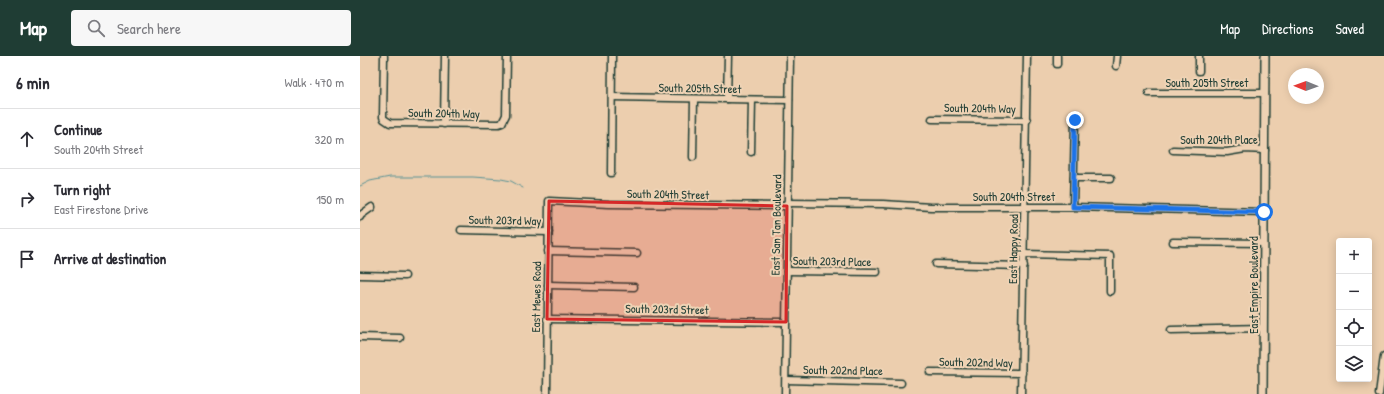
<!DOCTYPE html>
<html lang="en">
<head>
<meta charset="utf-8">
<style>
  body { margin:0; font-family:"Patrick Hand",sans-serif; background:#f7f7f7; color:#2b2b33 }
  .controls { position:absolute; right:12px; bottom:12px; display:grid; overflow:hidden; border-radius:4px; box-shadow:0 2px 10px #0003 }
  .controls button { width:36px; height:36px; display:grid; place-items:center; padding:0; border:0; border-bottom:1px solid #e1e1e2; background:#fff; color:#2b2b33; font:20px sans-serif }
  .compass { position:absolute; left:928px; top:12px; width:36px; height:36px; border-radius:50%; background:#fff; box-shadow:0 2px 10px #0003; rotate:271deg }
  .stop { position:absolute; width:12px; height:12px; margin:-9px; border:3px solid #1a73e8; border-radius:50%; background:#fff }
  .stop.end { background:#1a73e8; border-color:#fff; box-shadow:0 1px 4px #0008 }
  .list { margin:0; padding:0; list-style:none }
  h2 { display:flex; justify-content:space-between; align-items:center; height:52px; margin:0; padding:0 16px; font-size:17px }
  h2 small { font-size:13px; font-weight:400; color:#7c7c81 }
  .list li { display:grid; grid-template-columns:26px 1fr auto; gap:12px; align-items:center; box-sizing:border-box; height:60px; padding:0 16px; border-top:1px solid #e1e1e2 }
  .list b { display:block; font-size:15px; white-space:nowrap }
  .list p { margin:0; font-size:13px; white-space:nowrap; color:#7c7c81 }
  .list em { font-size:13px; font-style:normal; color:#7c7c81 }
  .icon { flex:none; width:22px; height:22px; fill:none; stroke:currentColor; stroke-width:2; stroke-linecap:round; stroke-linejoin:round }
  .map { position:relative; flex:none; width:1024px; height:338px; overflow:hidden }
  header { display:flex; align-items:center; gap:24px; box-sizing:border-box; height:56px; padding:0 20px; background:#1f3d34; color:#fff }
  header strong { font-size:19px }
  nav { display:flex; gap:22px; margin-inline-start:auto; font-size:14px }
  .search { width:280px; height:36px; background:#f7f7f7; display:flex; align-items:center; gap:10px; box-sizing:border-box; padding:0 14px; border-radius:4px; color:#7c7c81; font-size:15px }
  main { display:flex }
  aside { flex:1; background:#fff }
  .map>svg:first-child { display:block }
</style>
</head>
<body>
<header>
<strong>Map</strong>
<div class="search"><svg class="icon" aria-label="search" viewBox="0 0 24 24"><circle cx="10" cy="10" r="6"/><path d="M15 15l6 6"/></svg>Search here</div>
<nav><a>Map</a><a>Directions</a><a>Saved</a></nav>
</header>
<main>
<aside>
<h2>6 min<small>Walk · 470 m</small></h2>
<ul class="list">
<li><svg class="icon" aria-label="ahead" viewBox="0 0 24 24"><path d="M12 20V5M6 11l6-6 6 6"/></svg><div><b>Continue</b><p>South 204th Street</p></div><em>320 m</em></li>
<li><svg class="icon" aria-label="right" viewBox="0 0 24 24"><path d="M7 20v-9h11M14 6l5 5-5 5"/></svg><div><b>Turn right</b><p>East Firestone Drive</p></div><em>150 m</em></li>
<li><svg class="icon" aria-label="arrive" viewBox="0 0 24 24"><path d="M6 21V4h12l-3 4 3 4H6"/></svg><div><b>Arrive at destination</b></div></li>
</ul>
</aside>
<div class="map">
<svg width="1024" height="338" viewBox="0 0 1024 338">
  <rect width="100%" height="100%" fill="#ecceae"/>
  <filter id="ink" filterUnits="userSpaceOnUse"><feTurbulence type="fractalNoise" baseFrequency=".025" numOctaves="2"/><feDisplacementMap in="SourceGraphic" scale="8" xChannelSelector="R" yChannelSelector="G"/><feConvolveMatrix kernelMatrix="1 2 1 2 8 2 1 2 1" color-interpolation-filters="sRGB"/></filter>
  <g filter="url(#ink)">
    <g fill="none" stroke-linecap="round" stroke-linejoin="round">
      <path stroke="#569195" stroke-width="1" d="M0,130l10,-5 20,-4h83l28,2 10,2 12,7"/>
      <g stroke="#1f3d34" stroke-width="9">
        <g id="minor">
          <path d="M24,0l-1,61 1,2 6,4 109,1 3,-1 4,-8 1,-59"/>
          <path d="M697,8v-8"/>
          <path d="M756,10l1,-10"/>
          <path d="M839,15v-15"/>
          <path d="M789,37h116"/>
          <path d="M252,41l177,3"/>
          <path d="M367,43l1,-43"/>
          <path d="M572,63l95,1"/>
          <path d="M84,68l1,-68"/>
          <path d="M813,94l54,2 18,-3 20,1"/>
          <path d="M391,96l1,-52"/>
          <path d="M333,101l1,-58"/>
          <path d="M251,117l1,-117"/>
          <path d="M714,122h37"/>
          <path d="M427,147l96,1 48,3h142l191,5"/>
          <path d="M713,151l2,-87"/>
          <path d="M0,161l1,-2 11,-8"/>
          <path d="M101,174l88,2"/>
          <path d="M813,186l91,1"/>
          <path d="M188,195l89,2"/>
          <path d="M664,198l86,2v35"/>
          <path d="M576,208l88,2"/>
          <path d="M427,215l90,1"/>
          <path d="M0,219l45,1"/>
          <path d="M188,229l86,2"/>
          <path d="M187,263l239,3"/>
          <path d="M811,274l92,-2"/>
          <path d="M0,281l40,1"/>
          <path d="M570,316l92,1"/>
          <path d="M426,324l115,3"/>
          <path d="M187,338l2,-193 60,3 178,2"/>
          <path d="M425,338l5,-338"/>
          <path d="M661,338l6,-338"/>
          <path d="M1019,338l5,-38"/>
        </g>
      </g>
      <g stroke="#1f3d34" stroke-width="10">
        <path id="major" d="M903,338l2,-338"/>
      </g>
      <use href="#minor" stroke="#eed2b4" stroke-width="6"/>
      <use href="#major" stroke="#eed2b4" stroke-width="7"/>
    </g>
  </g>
  <g fill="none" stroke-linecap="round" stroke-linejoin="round" filter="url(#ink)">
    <path stroke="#1a73e8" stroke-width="5" d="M715,64l-2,87 191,5"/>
  </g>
  <path fill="#d62828" fill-opacity="0.2" stroke="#d62828" stroke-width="3" stroke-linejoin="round" d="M189,145l238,5 -1,116 -239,-3z"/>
  <g text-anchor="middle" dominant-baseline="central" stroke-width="4" stroke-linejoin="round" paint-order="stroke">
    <g font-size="12" fill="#1f3d34" stroke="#eed2b4">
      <text x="847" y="26">South 205th Street</text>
      <text transform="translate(340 32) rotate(1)">South 205th Street</text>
      <text transform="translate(620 52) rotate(1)">South 204th Way</text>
      <text transform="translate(84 57) rotate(1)">South 204th Way</text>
      <text x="859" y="83">South 204th Place</text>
      <text transform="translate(308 138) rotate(1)">South 204th Street</text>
      <text x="654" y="140">South 204th Street</text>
      <text transform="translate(145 164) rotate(1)">South 203rd Way</text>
      <text transform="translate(416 169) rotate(-89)">East San Tan Boulevard</text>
      <text transform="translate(653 193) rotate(-89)">East Happy Road</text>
      <text transform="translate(472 205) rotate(1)">South 203rd Place</text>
      <text transform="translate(893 229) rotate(-90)">East Empire Boulevard</text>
      <text transform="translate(176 241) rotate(-89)">East Mewes Road</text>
      <text transform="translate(307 253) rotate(1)">South 203rd Street</text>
      <text transform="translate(616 306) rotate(1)">South 202nd Way</text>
      <text transform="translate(483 314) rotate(1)">South 202nd Place</text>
    </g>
  </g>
</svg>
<div class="controls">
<button>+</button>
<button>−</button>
<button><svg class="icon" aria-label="locate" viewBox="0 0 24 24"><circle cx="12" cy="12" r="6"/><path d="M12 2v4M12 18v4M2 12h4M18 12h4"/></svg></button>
<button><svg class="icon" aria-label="layers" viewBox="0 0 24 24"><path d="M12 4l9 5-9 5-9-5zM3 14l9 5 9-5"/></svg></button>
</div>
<svg class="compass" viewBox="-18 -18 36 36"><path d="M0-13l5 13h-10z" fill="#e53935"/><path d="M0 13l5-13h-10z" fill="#7c7c81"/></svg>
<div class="stop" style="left:904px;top:156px"></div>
<div class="stop end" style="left:715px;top:64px"></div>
</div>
</main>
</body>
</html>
